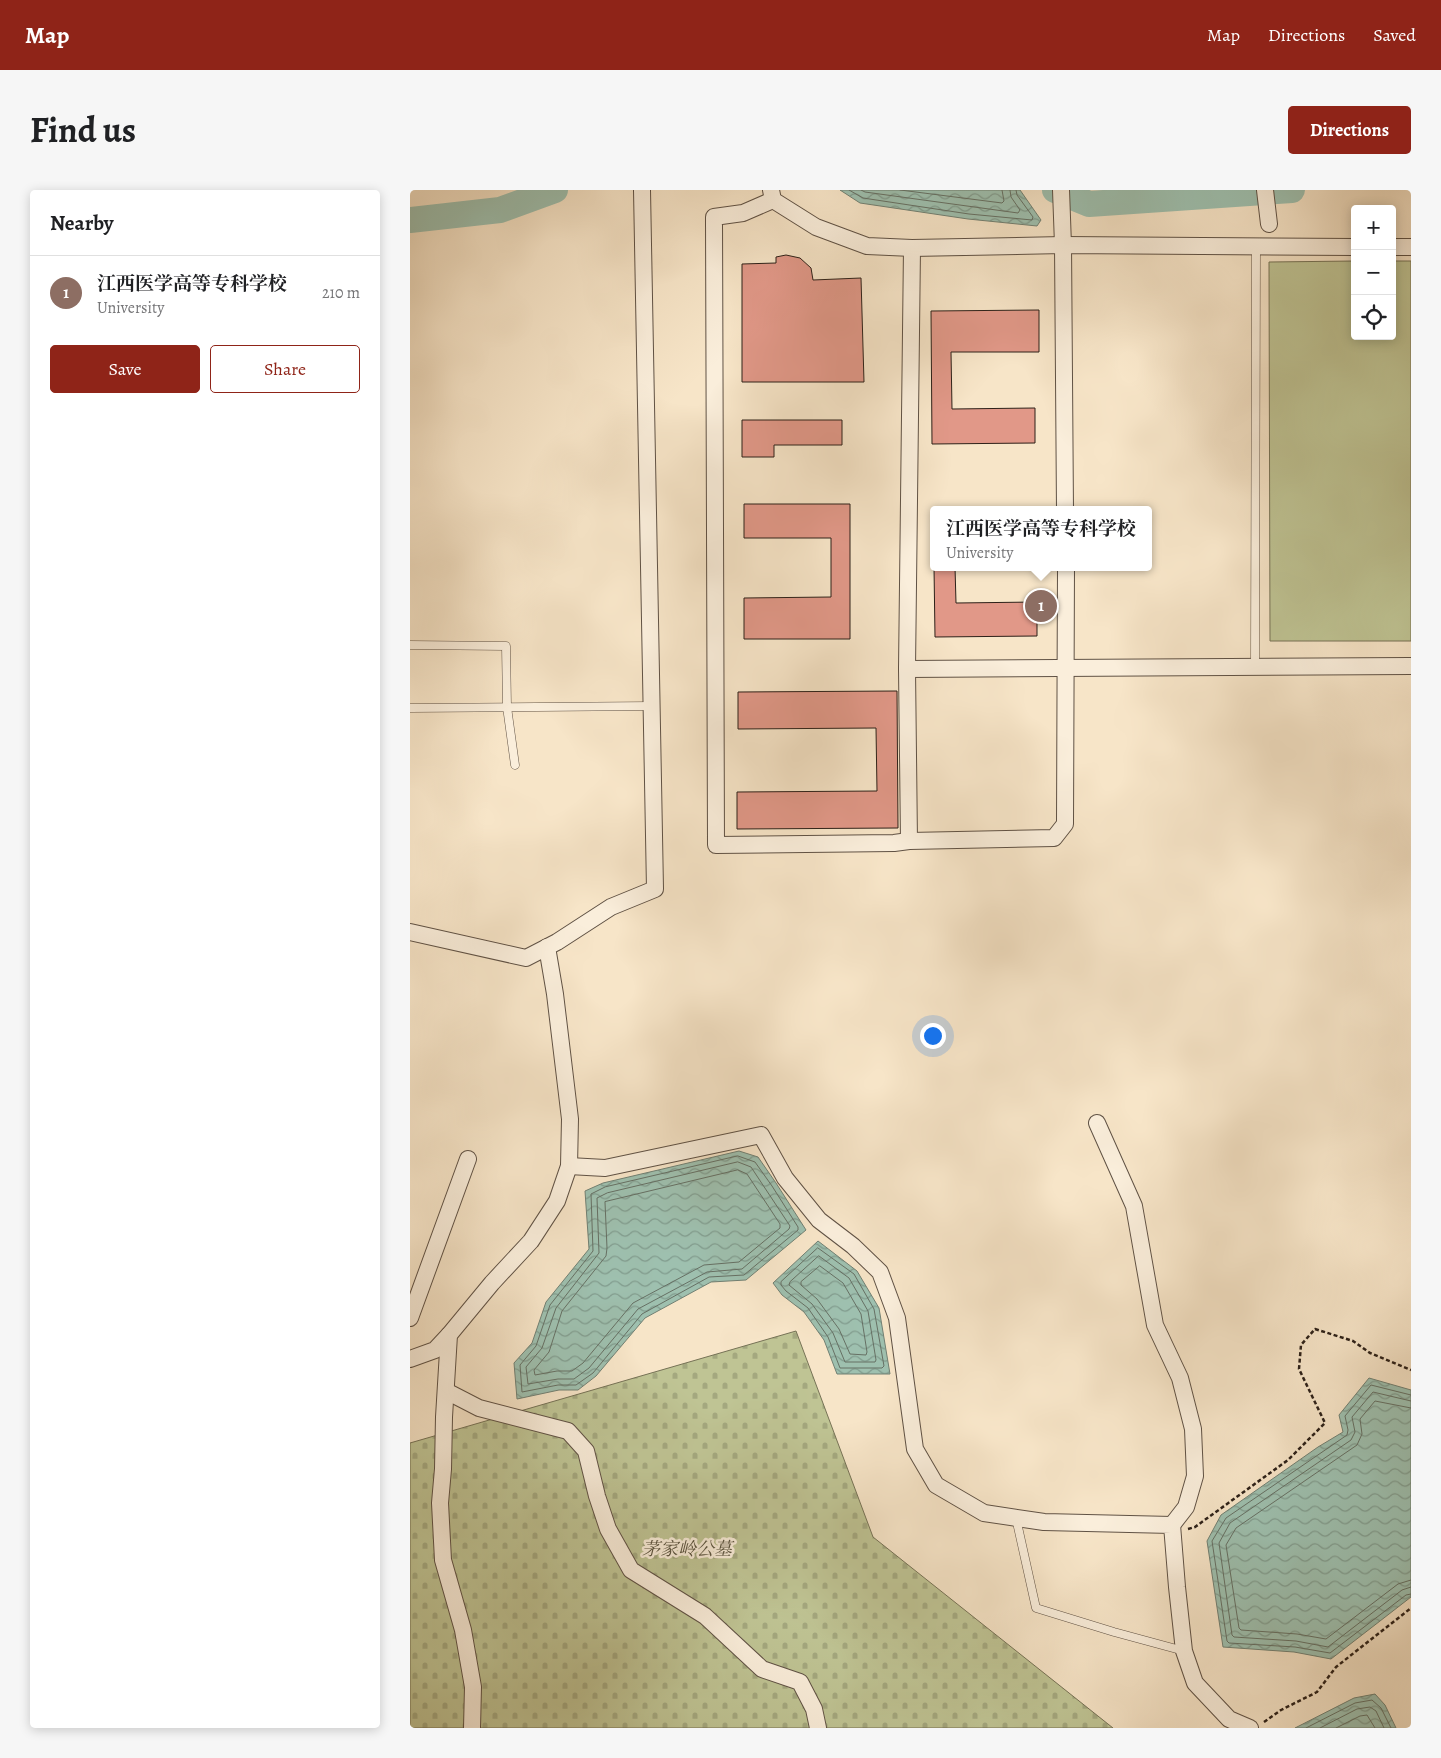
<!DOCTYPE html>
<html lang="en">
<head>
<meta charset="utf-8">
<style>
  body { margin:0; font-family:Alegreya,"Noto Serif SC",serif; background:#f6f6f6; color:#202124 }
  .controls { position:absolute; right:15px; top:15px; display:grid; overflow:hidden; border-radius:5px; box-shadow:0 2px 12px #0003 }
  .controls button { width:45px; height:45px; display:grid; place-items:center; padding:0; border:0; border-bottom:1px solid #e0e0e0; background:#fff; color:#202124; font:25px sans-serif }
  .you { position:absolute; left:522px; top:845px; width:18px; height:18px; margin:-12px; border:4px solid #fff; border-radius:50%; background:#1a73e8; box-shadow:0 0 0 8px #1a73e833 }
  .badge { display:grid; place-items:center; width:32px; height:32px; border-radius:50%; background:#8f2418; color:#fff; font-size:16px; font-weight:700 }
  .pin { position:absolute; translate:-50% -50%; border:2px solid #fff; box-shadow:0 1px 5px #0006 }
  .popup { position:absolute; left:520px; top:316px; width:222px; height:65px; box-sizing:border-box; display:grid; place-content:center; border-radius:5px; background:#fff; filter:drop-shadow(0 1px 4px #0005); font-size:16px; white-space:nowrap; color:#757577 }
  .popup b { font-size:19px; color:#202124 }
  .popup::after { content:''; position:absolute; left:50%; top:100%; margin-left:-10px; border:10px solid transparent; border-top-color:#fff }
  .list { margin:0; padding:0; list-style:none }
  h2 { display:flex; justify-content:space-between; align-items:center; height:65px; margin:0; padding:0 20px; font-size:21px }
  h2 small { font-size:16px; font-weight:400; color:#757577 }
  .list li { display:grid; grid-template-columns:32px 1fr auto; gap:15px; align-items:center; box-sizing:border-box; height:75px; padding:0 20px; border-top:1px solid #e0e0e0 }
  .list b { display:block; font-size:19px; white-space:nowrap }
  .list p { margin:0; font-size:16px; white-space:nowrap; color:#757577 }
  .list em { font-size:16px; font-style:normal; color:#757577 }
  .actions { display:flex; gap:10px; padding:15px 20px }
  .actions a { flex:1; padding:11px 0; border:1px solid #8f2418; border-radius:5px; text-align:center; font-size:18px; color:#8f2418 }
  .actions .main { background:#8f2418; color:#fff }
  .icon { flex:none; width:28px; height:28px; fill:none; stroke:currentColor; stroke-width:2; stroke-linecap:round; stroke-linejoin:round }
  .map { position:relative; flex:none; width:1001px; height:1538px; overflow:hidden; border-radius:5px }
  header { display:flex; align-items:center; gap:30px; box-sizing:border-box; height:70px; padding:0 25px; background:#8f2418; color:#fff }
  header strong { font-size:24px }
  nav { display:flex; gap:28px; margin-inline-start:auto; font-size:18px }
  .intro { display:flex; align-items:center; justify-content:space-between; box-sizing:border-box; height:120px; padding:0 30px }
  h1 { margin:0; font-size:35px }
  .button { padding:12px 22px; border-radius:5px; background:#8f2418; color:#fff; font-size:18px; font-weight:700 }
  main { display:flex; gap:30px; padding:0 30px }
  aside { flex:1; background:#fff; border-radius:5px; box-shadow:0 2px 12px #0003 }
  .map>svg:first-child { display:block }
</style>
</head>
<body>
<header>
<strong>Map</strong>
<nav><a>Map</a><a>Directions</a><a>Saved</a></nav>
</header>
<div class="intro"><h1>Find us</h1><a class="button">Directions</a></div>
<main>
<aside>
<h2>Nearby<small></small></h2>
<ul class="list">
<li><span class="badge" style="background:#8d6e63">1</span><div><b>江西医学高等专科学校</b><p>University</p></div><em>210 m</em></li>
</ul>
<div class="actions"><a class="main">Save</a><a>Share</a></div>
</aside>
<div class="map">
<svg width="1001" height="1538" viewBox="0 0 1001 1538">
  <defs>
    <pattern id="cemetery-stones" width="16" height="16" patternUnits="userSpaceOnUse" patternTransform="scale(1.25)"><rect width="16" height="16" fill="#bfc494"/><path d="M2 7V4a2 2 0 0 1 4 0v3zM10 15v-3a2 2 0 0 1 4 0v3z" fill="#a4a87f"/></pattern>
    <pattern id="water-waves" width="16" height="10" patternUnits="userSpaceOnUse" patternTransform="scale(1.25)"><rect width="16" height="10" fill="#9ec0af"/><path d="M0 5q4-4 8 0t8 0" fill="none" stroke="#819c8e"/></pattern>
  </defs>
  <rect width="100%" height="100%" fill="#f7e5c8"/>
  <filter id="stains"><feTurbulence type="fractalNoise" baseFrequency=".004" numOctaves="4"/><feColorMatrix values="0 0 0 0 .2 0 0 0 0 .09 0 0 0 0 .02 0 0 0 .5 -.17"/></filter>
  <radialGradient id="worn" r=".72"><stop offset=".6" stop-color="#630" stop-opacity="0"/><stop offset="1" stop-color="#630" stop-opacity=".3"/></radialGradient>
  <path fill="#bfc494" stroke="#767256" d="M945,71v75h37v-75h19v380h-141l-1,-379z"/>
  <path fill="url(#cemetery-stones)" stroke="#767256" d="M386,1141l77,206 240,191h-703v-285z"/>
  <g fill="url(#water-waves)" stroke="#718073">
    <path d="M430,0h180l21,30 -4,6 -69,-7 -108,-16z"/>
    <path d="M329,961l19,6 18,26 30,47 -60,50 -35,2 -66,36 -49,58 -18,14h-19l-42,9 -3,-36 18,-20 14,-41 43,-53 -4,-58 18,-8z"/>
    <path d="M408,1051l39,30 22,37 11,66h-53l-13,-34 -20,-28 -22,-17 -9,-12z"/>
    <path d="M959,1188l42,12v207l-80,62 -37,-7 -71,-5 -16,-106 14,-26 97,-68 25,-15 -4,-17z"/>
    <path d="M965,1504l10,11 11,23h-101l59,-30z"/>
  </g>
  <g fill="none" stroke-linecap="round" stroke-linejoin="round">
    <g stroke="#667064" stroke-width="1">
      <path d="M439,0l14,8 106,16 63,6 1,-3 -16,-22 -1,-5"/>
      <path d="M451,0l4,2 153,21 2,-3 -9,-13 -1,-7"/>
      <path d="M490,0l102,13 2,-2 -2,-11"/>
      <path d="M328,966l17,6 17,24 26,41v3l-54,45 -35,2 -67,37 -49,59 -17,12h-18l-36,7 -2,-27 16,-19 14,-41 43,-54 -2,-57 14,-7z"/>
      <path d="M328,972l13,5 39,59 -1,3 -47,40 -35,3 -69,37 -49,59 -15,11h-16l-30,5 -2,-17 16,-19 14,-40 43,-55 -2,-55 10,-5z"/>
      <path d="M328,980l9,4 33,50v4l-41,34 -35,3 -71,38 -50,60 -11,8h-15l-22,4 -1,-5 15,-18 13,-41 44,-55 1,-8 -2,-46z"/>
      <path d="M408,1058l36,26 20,35 10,57 -2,2h-42l-12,-31 -20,-29 -22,-17 -5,-6v-3z"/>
      <path d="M409,1066l30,22 19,33 8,49 -1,2h-30l-12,-29 -21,-29 -23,-19 1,-3z"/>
      <path d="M410,1076l23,17 18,31 6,38 -1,3 -16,-1 -11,-25 -22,-30 -16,-14v-3z"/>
      <path d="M1001,1205l-40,-10 -26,31 3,14 -1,5 -121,83 -14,23 15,100 2,2 66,4 35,6 76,-58 5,-1"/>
      <path d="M1001,1211l-38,-9 -21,25 3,15 -4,8 -121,83 -11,20 13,92 2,2 62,4 32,6 74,-57 9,-3"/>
      <path d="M1001,1218l-36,-7 -15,18 2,15 -5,11 -121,83 -10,17 13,83 2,2 56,4 29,5 72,-55 13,-4"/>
      <path d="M896,1538l49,-25 17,-3 9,8 10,20"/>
      <path d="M910,1538l37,-19 13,-2 6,4 8,17"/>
      <path d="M926,1538l24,-12 7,-1 8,13"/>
    </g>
    <g stroke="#9ec0af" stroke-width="26">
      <path d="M645,0l34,14 203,-14"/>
      <path d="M0,30l90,-10 55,-20"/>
    </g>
  </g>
  <g fill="#e19888" stroke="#2d2119">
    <path d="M376,65l14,3 11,10 2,12 48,-2 3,104h-122v-118l34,-1v-6z"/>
    <path d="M629,120v42h-88l1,57 83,-1v35l-103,1 -1,-133z"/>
    <path d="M332,230h100v25h-68v12h-32z"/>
    <path d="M334,314h106v135h-106v-41l87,-1v-59h-87z"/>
    <path d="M524,377h21l1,36 81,-1v34l-102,1z"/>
    <path d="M487,501l1,137 -161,1v-37l140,-1 -1,-63 -138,1v-37z"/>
  </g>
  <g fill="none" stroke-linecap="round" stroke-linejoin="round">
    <g stroke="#605245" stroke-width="9">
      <g id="lane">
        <path d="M0,455l96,1 1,61 8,58"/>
        <path d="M845,477l1,-421"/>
        <path d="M0,518l242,-2"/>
        <path d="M606,1328l20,90 78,24 70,19"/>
      </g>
    </g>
    <g stroke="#605245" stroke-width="18">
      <g id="street">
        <path d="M361,0l2,10 43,27 51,19 45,2 151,-3 292,2"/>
        <path d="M651,0l2,55 2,265"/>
        <path d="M855,0l4,34"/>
        <path d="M363,10l-30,13 -29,4 2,628 178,-2 15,-2 145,-3 11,-14 1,-257"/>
        <path d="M982,57h19"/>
        <path d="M497,479l504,-3"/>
        <path d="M499,651l-2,-172 5,-421"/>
        <path d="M0,742l116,26 31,-16 54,-35 44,-18 -13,-699"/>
        <path d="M687,933l37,83 21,119 25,53 13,51 2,47 -9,31 -14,18"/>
        <path d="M159,976l36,2 156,-33 24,43 34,42 34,26 27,26 17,46 18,131 21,36 48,28 60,9 128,3 5,62 7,64 11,32 34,36 21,9"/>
        <path d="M0,1128l58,-159"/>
        <path d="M0,1169l25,-9 14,-15"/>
        <path d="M36,1201l33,17 89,23 18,20 11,45 11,33 23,41 74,46 57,53 38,13 14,27 4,19"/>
        <path d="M62,1538l1,-41 -10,-57 -20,-70 -3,-57 3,-34 1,-52 5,-82 43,-52 39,-42 26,-40 12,-35 1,-47 -15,-125 -8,-47"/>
      </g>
    </g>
    <g stroke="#2d2119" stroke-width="2.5" stroke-dasharray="4 2.5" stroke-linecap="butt">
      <path d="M778,1339l7,-2 93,-67 37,-37 -26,-54 2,-24 14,-16 38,12 17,12 41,17"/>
      <path d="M854,1532l17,-12 36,-18 19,-25 75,-59"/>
    </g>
    <use href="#lane" stroke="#faeedb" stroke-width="8"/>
    <use href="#street" stroke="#faeedb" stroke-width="16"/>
  </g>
  <g text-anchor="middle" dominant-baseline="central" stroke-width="5" stroke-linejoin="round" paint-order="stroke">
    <g font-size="18" font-style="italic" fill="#59523e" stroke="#faeedb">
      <text x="277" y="1359">茅家岭公墓</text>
    </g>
  </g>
  <rect width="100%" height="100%" filter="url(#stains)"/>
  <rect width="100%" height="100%" fill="url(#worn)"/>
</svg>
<div class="controls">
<button>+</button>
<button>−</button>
<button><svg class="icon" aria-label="locate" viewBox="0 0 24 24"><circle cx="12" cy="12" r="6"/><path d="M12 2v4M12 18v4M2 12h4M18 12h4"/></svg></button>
</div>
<div class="you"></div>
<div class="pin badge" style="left:631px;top:416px;background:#8d6e63">1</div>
<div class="popup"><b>江西医学高等专科学校</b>University</div>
</div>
</main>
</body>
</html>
